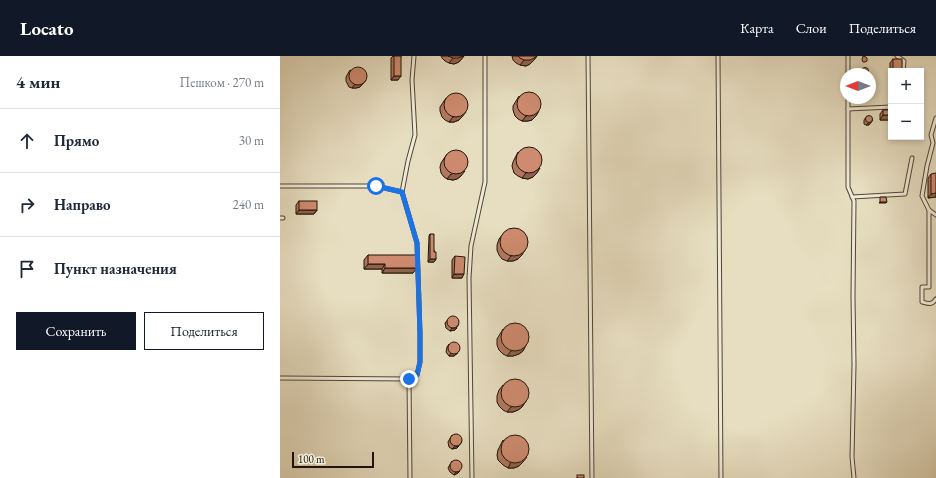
<!DOCTYPE html>
<html lang="ru">
<head>
<meta charset="utf-8">
<style>
  body { margin:0; font-family:"EB Garamond",serif; background:#f2f2f3; color:#1f2937 }
  .controls { position:absolute; right:12px; top:12px; display:grid; overflow:hidden; border-radius:0px; box-shadow:0 2px 6px #0003 }
  .controls button { width:36px; height:36px; display:grid; place-items:center; padding:0; border:0; border-bottom:1px solid #e0e1e3; background:#fff; color:#1f2937; font:20px sans-serif }
  .compass { position:absolute; left:560px; top:12px; width:36px; height:36px; border-radius:50%; background:#fff; box-shadow:0 2px 6px #0003; rotate:270deg }
  .scale { position:absolute; left:12px; bottom:10px; width:82px; box-sizing:border-box; padding-left:4px; border:2px solid #1f1406; border-top:0; font-size:11px; line-height:14px; white-space:nowrap; color:#1f1406; -webkit-text-stroke:3px #efead7; paint-order:stroke }
  .stop { position:absolute; width:12px; height:12px; margin:-9px; border:3px solid #1a73e8; border-radius:50%; background:#fff }
  .stop.end { background:#1a73e8; border-color:#fff; box-shadow:0 1px 4px #0008 }
  .list { margin:0; padding:0; list-style:none }
  h2 { display:flex; justify-content:space-between; align-items:center; height:52px; margin:0; padding:0 16px; font-size:17px }
  h2 small { font-size:13px; font-weight:400; color:#747a83 }
  .list li { display:grid; grid-template-columns:26px 1fr auto; gap:12px; align-items:center; box-sizing:border-box; height:64px; padding:0 16px; border-top:1px solid #e0e1e3 }
  .list b { display:block; font-size:15px; white-space:nowrap }
  .list em { font-size:13px; font-style:normal; color:#747a83 }
  .actions { display:flex; gap:8px; padding:12px 16px }
  .actions a { flex:1; padding:9px 0; border:1px solid #111827; border-radius:0px; text-align:center; font-size:14px; color:#111827 }
  .actions .main { background:#111827; color:#fff }
  .icon { flex:none; width:22px; height:22px; fill:none; stroke:currentColor; stroke-width:2; stroke-linecap:round; stroke-linejoin:round }
  .map { position:relative; flex:none; width:656px; height:422px; overflow:hidden }
  header { display:flex; align-items:center; gap:24px; box-sizing:border-box; height:56px; padding:0 20px; background:#111827; color:#fff }
  header strong { font-size:19px }
  nav { display:flex; gap:22px; margin-inline-start:auto; font-size:14px }
  main { display:flex }
  aside { flex:1; background:#fff }
  .map>svg:first-child { display:block }
</style>
</head>
<body>
<header>
<strong>Locato</strong>
<nav><a>Карта</a><a>Слои</a><a>Поделиться</a></nav>
</header>
<main>
<aside>
<h2>4 мин<small>Пешком · 270 m</small></h2>
<ul class="list">
<li><svg class="icon" aria-label="ahead" viewBox="0 0 24 24"><path d="M12 20V5M6 11l6-6 6 6"/></svg><div><b>Прямо</b></div><em>30 m</em></li>
<li><svg class="icon" aria-label="right" viewBox="0 0 24 24"><path d="M7 20v-9h11M14 6l5 5-5 5"/></svg><div><b>Направо</b></div><em>240 m</em></li>
<li><svg class="icon" aria-label="arrive" viewBox="0 0 24 24"><path d="M6 21V4h12l-3 4 3 4H6"/></svg><div><b>Пункт назначения</b></div></li>
</ul>
<div class="actions"><a class="main">Сохранить</a><a>Поделиться</a></div>
</aside>
<div class="map">
<svg width="656" height="422" viewBox="0 0 656 422">
  <rect width="100%" height="100%" fill="#e7dec1"/>
  <filter id="stains"><feTurbulence type="fractalNoise" baseFrequency=".005" numOctaves="4"/><feColorMatrix values="0 0 0 0 .2 0 0 0 0 .09 0 0 0 0 .02 0 0 0 .5 -.17"/></filter>
  <radialGradient id="worn" r=".72"><stop offset=".6" stop-color="#630" stop-opacity="0"/><stop offset="1" stop-color="#630" stop-opacity=".3"/></radialGradient>
  <g fill="none" stroke-linecap="round" stroke-linejoin="round">
    <g stroke="#514635" stroke-width="5">
      <g id="lane">
        <path d="M308,0l4,422"/>
        <path d="M438,0l3,422"/>
        <path d="M568,0v18"/>
        <path d="M617,0l7,5 -1,10"/>
        <path d="M568,42v89l6,14 -1,95 1,69 -2,92 2,21"/>
        <path d="M568,53l43,-2"/>
        <path d="M656,62l-5,17 2,8 -6,23 -5,30 7,14 7,5"/>
        <path d="M0,130h96l26,6"/>
        <path d="M572,141l53,-3 7,-36"/>
        <path d="M649,154v77h-7v15c7,2 10,3 14,-3"/>
        <path d="M0,162h3"/>
        <path d="M0,322l129,1 8,-4 3,-13v-29l-3,-90 -15,-51 6,-31 7,-26 -3,-55 2,-24"/>
        <path d="M129,323l1,99"/>
        <path d="M192,422l-3,-200 2,-32 14,-64v-126"/>
      </g>
    </g>
    <use href="#lane" stroke="#efead7" stroke-width="3"/>
  </g>
  <g fill="#b2785f" stroke="#1f1406">
    <path d="M113,0h8l-3,24h-7v-22z"/>
    <path d="M161,0h23l-5,6 -5,2 -5,-1 -4,-2 -3,-3z"/>
    <path d="M232,0h25l-3,4 -4,4 -4,2 -6,-1 -4,-2 -3,-3z"/>
    <path d="M613,3l9,12h-11v27h-1v-35z"/>
    <path d="M582,12l5,6h-8l1,-3z"/>
    <path d="M70,14l16,10 -6,7 -4,1h-4l-3,-1 -3,-6v-4z"/>
    <path d="M239,40l17,20 -4,4 -4,1h-6l-4,-2 -3,-3 -2,-6v-4z"/>
    <path d="M166,42l16,19 -3,3 -5,2h-5l-4,-2 -3,-3 -2,-6v-4z"/>
    <path d="M603,54h8v7l-2,3h-9v-6z"/>
    <path d="M587,60l6,4 -4,5h-3l-2,-1v-4z"/>
    <path d="M238,96l19,21 -4,4 -5,2 -6,-1 -4,-2 -4,-3 -2,-7 1,-4z"/>
    <path d="M167,98l14,22 -4,3 -4,1 -6,-1 -3,-2 -3,-4 -1,-6 1,-4z"/>
    <path d="M651,118l5,23 -8,1v-20z"/>
    <path d="M19,145l18,9 -3,4h-18v-9z"/>
    <path d="M150,178l6,25 -2,3h-6l1,-26z"/>
    <path d="M223,178l19,21 -4,4 -5,2h-6l-5,-2 -3,-4 -2,-5v-5l2,-6z"/>
    <path d="M88,199l45,18h-31v-4h-18v-9z"/>
    <path d="M175,200l7,22h-10v-18z"/>
    <path d="M170,261l9,7 -4,6 -5,1 -4,-3 -1,-5z"/>
    <path d="M223,273l23,16 -3,6 -4,3 -6,2h-6l-4,-2 -4,-4 -2,-5v-6z"/>
    <path d="M169,288l9,9 -4,3h-5l-3,-4 1,-5z"/>
    <path d="M223,329l23,16 -4,6 -4,3 -5,2h-6l-4,-2 -4,-4 -2,-4v-6l2,-6z"/>
    <path d="M172,379l10,7 -5,6 -5,1 -3,-2 -1,-5z"/>
    <path d="M223,384l20,22 -4,4 -5,2h-6l-5,-3 -5,-5 -1,-5 1,-5z"/>
    <path d="M172,405l6,12 -4,2 -4,-3 -2,-4z"/>
  </g>
  <g fill="#91614e" stroke="#1f1406">
    <path d="M184,0l-5,6 -5,2 -5,-1 4,-5z"/>
    <path d="M257,0l-3,4 -4,4 -4,2 -6,-1 4,-5z"/>
    <path d="M114,20h7l-3,4h-7z"/>
    <path d="M86,24l-6,7 -4,1h-4l3,-4z"/>
    <path d="M259,55l-3,5 -4,4 -4,1h-6l4,-5z"/>
    <path d="M186,56l-4,5 -3,3 -5,2h-5l4,-5z"/>
    <path d="M603,59h8v2l-2,3h-9z"/>
    <path d="M591,66l-2,3h-3l2,-2z"/>
    <path d="M260,112l-3,5 -4,4 -5,2 -6,-1 4,-5z"/>
    <path d="M185,115l-4,5 -4,3 -4,1 -6,-1 4,-5z"/>
    <path d="M656,137v4l-8,1 3,-4z"/>
    <path d="M600,146h7l-1,1h-7z"/>
    <path d="M19,154h18l-3,4h-18z"/>
    <path d="M245,194l-3,5 -4,4 -5,2h-6l4,-5z"/>
    <path d="M150,203h6l-2,3h-6z"/>
    <path d="M88,208h17l-3,5h-18z"/>
    <path d="M105,212h32l-4,5h-31z"/>
    <path d="M174,218h10l-2,4h-10z"/>
    <path d="M172,272h5l-2,2 -5,1z"/>
    <path d="M246,289l-3,6 -4,3 -6,2h-6l4,-5z"/>
    <path d="M180,294l-6,6h-5l2,-3z"/>
    <path d="M246,345l-4,6 -4,3 -5,2h-6l4,-5z"/>
    <path d="M179,390l-2,2 -5,1 2,-2z"/>
    <path d="M247,401l-4,5 -4,4 -5,2h-6l3,-6z"/>
    <path d="M180,415l-2,2 -4,2 2,-3z"/>
  </g>
  <g fill="#cf8b6f" stroke="#1f1406">
    <rect x="114" y="0" width="7" height="20"/>
    <path d="M168,0h15l-5,2h-5z"/>
    <path d="M238,0h19l-3,2 -4,2h-6l-4,-2z"/>
    <path d="M583,0l3,1 1,1v3l-2,1h-2l-1,-2z"/>
    <rect x="613" y="3" width="9" height="12"/>
    <circle cx="78" cy="20" r="9"/>
    <circle cx="585" cy="15" r="3.5"/>
    <circle cx="249" cy="48" r="12"/>
    <circle cx="176" cy="49" r="12"/>
    <rect x="603" y="54" width="8" height="5"/>
    <circle cx="589" cy="63" r="3.5"/>
    <circle cx="249" cy="104" r="13"/>
    <circle cx="176" cy="106" r="12"/>
    <path d="M656,117v20l-5,1v-20z"/>
    <path d="M600,141h6l1,5h-7z"/>
    <rect x="19" y="145" width="18" height="9"/>
    <circle cx="234" cy="186" r="14"/>
    <path d="M150,178h4v18h2v7h-6z"/>
    <path d="M88,199h49v13h-32v-4h-17z"/>
    <path d="M175,200l10,1 -1,17h-10z"/>
    <circle cx="173" cy="266" r="6"/>
    <circle cx="235" cy="281" r="14"/>
    <circle cx="174" cy="292" r="6"/>
    <circle cx="235" cy="337" r="14"/>
    <circle cx="176" cy="384" r="6"/>
    <circle cx="235" cy="393" r="14"/>
    <circle cx="176" cy="410" r="6"/>
    <rect x="297" y="419" width="7" height="3"/>
  </g>
  <g fill="none" stroke-linecap="round" stroke-linejoin="round">
    <path stroke="#1a73e8" stroke-width="5" d="M96,130l26,6 15,51 3,90v29l-3,13 -8,4"/>
  </g>
  <rect width="100%" height="100%" filter="url(#stains)"/>
  <rect width="100%" height="100%" fill="url(#worn)"/>
</svg>
<div class="controls">
<button>+</button>
<button>−</button>
</div>
<svg class="compass" viewBox="-18 -18 36 36"><path d="M0-13l5 13h-10z" fill="#e53935"/><path d="M0 13l5-13h-10z" fill="#747a83"/></svg>
<div class="scale">100 m</div>
<div class="stop" style="left:96px;top:130px"></div>
<div class="stop end" style="left:129px;top:323px"></div>
</div>
</main>
</body>
</html>
